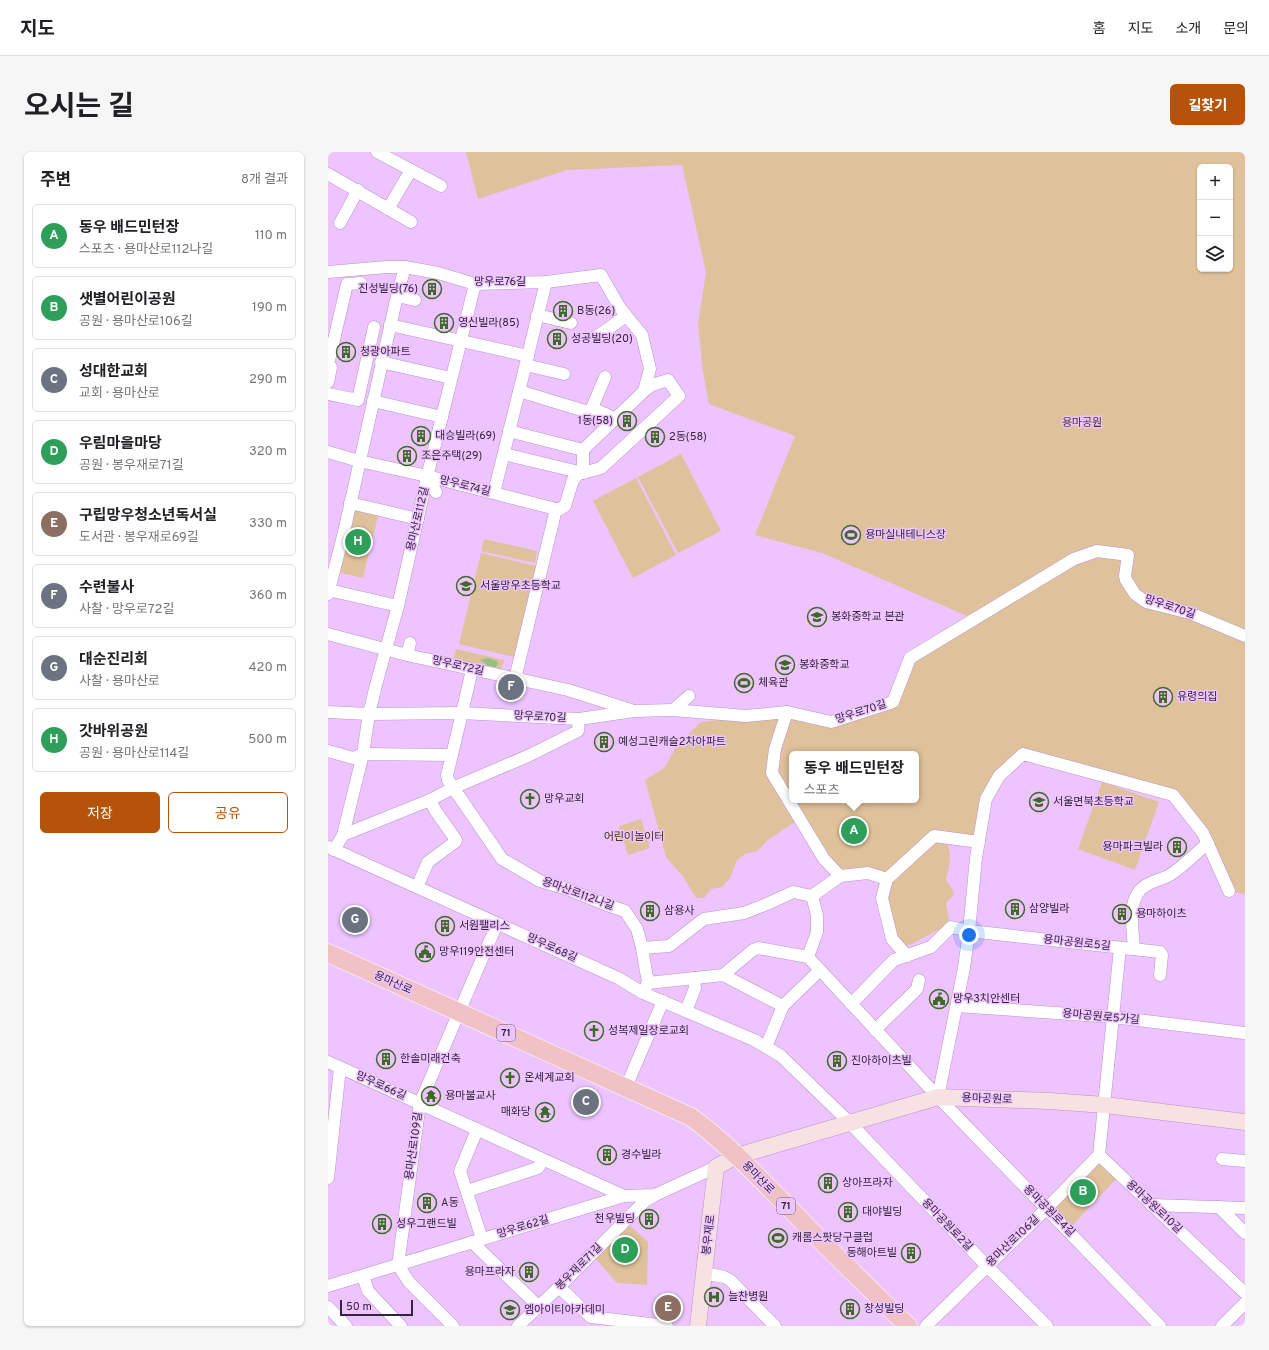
<!DOCTYPE html>
<html lang="ko">
<head>
<meta charset="utf-8">
<style>
  body { margin:0; font-family:Overpass,"Noto Sans KR",sans-serif; background:#f6f6f6; color:#202124 }
  .controls { position:absolute; right:12px; top:12px; display:grid; overflow:hidden; border-radius:6px; box-shadow:0 1px 3px #0004 }
  .controls button { width:36px; height:36px; display:grid; place-items:center; padding:0; border:0; border-bottom:1px solid #e0e0e0; background:#fff; color:#202124; font:20px sans-serif }
  .scale { position:absolute; left:12px; bottom:10px; width:73px; box-sizing:border-box; padding-left:4px; border:2px solid #35253b; border-top:0; font-size:11px; line-height:14px; white-space:nowrap; color:#35253b; -webkit-text-stroke:3px #edc4ff; paint-order:stroke }
  .you { position:absolute; left:641px; top:783px; width:14px; height:14px; margin:-10px; border:3px solid #fff; border-radius:50%; background:#1a73e8; box-shadow:0 0 0 6px #1a73e833 }
  .badge { display:grid; place-items:center; width:26px; height:26px; border-radius:50%; background:#b45309; color:#fff; font-size:13px; font-weight:700 }
  .pin { position:absolute; translate:-50% -50%; border:2px solid #fff; box-shadow:0 1px 4px #0006 }
  .popup { position:absolute; left:461px; top:599px; width:130px; height:52px; box-sizing:border-box; display:grid; place-content:center; border-radius:6px; background:#fff; filter:drop-shadow(0 1px 3px #0005); font-size:13px; white-space:nowrap; color:#757577 }
  .popup b { font-size:15px; color:#202124 }
  .popup::after { content:''; position:absolute; left:50%; top:100%; margin-left:-8px; border:8px solid transparent; border-top-color:#fff }
  .list { margin:0; padding:0; list-style:none }
  h2 { display:flex; justify-content:space-between; align-items:center; height:52px; margin:0; padding:0 16px; font-size:17px }
  h2 small { font-size:13px; font-weight:400; color:#757577 }
  .list li { display:grid; grid-template-columns:26px 1fr auto; gap:12px; align-items:center; box-sizing:border-box; height:64px; margin:0 8px 8px; padding:0 8px; border:1px solid #e0e0e0; border-radius:6px }
  .list b { display:block; font-size:15px; white-space:nowrap }
  .list p { margin:0; font-size:13px; white-space:nowrap; color:#757577 }
  .list em { font-size:13px; font-style:normal; color:#757577 }
  .actions { display:flex; gap:8px; padding:12px 16px }
  .actions a { flex:1; padding:9px 0; border:1px solid #b45309; border-radius:6px; text-align:center; font-size:14px; color:#b45309 }
  .actions .main { background:#b45309; color:#fff }
  .icon { flex:none; width:22px; height:22px; fill:none; stroke:currentColor; stroke-width:2; stroke-linecap:round; stroke-linejoin:round }
  .map { position:relative; flex:none; width:917px; height:1174px; overflow:hidden; border-radius:6px }
  header { display:flex; align-items:center; gap:24px; box-sizing:border-box; height:56px; padding:0 20px; background:#fff; border-bottom:1px solid #e0e0e0 }
  header strong { font-size:19px }
  nav { display:flex; gap:22px; margin-inline-start:auto; font-size:14px }
  .intro { display:flex; align-items:center; justify-content:space-between; box-sizing:border-box; height:96px; padding:0 24px }
  h1 { margin:0; font-size:28px }
  .button { padding:10px 18px; border-radius:6px; background:#b45309; color:#fff; font-size:14px; font-weight:700 }
  main { display:flex; gap:24px; padding:0 24px }
  aside { flex:1; background:#fff; border-radius:6px; box-shadow:0 1px 3px #0004 }
  .map>svg:first-child { display:block }
</style>
</head>
<body>
<header>
<strong>지도</strong>
<nav><a>홈</a><a>지도</a><a>소개</a><a>문의</a></nav>
</header>
<div class="intro"><h1>오시는 길</h1><a class="button">길찾기</a></div>
<main>
<aside>
<h2>주변<small>8개 결과</small></h2>
<ul class="list">
<li><span class="badge" style="background:#2e9e5b">A</span><div><b>동우 배드민턴장</b><p>스포츠 · 용마산로112나길</p></div><em>110 m</em></li>
<li><span class="badge" style="background:#2e9e5b">B</span><div><b>샛별어린이공원</b><p>공원 · 용마산로106길</p></div><em>190 m</em></li>
<li><span class="badge" style="background:#6b7280">C</span><div><b>성대한교회</b><p>교회 · 용마산로</p></div><em>290 m</em></li>
<li><span class="badge" style="background:#2e9e5b">D</span><div><b>우림마을마당</b><p>공원 · 봉우재로71길</p></div><em>320 m</em></li>
<li><span class="badge" style="background:#8d6e63">E</span><div><b>구립망우청소년독서실</b><p>도서관 · 봉우재로69길</p></div><em>330 m</em></li>
<li><span class="badge" style="background:#6b7280">F</span><div><b>수련불사</b><p>사찰 · 망우로72길</p></div><em>360 m</em></li>
<li><span class="badge" style="background:#6b7280">G</span><div><b>대순진리회</b><p>사찰 · 용마산로</p></div><em>420 m</em></li>
<li><span class="badge" style="background:#2e9e5b">H</span><div><b>갓바위공원</b><p>공원 · 용마산로114길</p></div><em>500 m</em></li>
</ul>
<div class="actions"><a class="main">저장</a><a>공유</a></div>
</aside>
<div class="map">
<svg width="917" height="1174" viewBox="0 0 917 1174">
  <rect width="100%" height="100%" fill="#edc4ff"/>
  <g fill="#dfc29b" fill-rule="evenodd">
    <path d="M138,0h779v742l-16,-3 -26,-58 -30,-38 -150,-41 -24,22 -20,66 -45,-6 -47,43 -47,-3 -41,-57 -32,22 -10,10 -12,3 -8,6 -7,18 -8,9 -11,2 -7,9h-8l-12,-20 -18,-21 -21,-77 19,-12 14,-24 23,-22 86,-10 44,10 62,-20 17,-44 64,-39 -152,-66 -67,-18 40,-99 -86,-32 -6,-32 -5,-48 8,-52 -24,-107 -115,5 -89,29zM872,15h30v102h-30zM464,602h124v46h-124z"/>
    <path d="M353,302l40,77 -43,22 -40,-76z"/>
    <path d="M308,326l40,77 -43,23 -40,-77z"/>
    <path d="M24,353l27,7 -16,66 -26,-6z"/>
    <path d="M156,387l53,12 -2,12 -54,-12z"/>
    <path d="M153,401l55,13 -22,91 -55,-13z"/>
    <path d="M128,497l48,11 -3,11 -48,-10z"/>
    <path d="M774,630l57,20 -24,68 -57,-21z"/>
    <path d="M313,667l9,29 -22,7 -9,-29z"/>
    <path d="M606,689l12,2c7,9 3,27 0,37l7,10 1,5 -8,8 3,16 -2,6 -35,19 -7,2 -6,-4 -13,-43 4,-18z"/>
    <path d="M770,1004l21,20 -51,54 -21,-22z"/>
    <path d="M300,1072l20,18 -1,43 -30,-2 -23,-26z"/>
  </g>
  <path fill="#95c080" d="M160,506l9,3 1,3 -2,3 -7,-1 -9,-6z"/>
  <g fill="none" stroke-linecap="round" stroke-linejoin="round">
    <g stroke="#b992c9" stroke-width="13">
      <g id="street">
        <path d="M49,0l64,34"/>
        <path d="M0,22l83,48"/>
        <path d="M60,57l23,-39"/>
        <path d="M12,71l18,-33"/>
        <path d="M0,120l59,-5h18l33,6 37,11 71,-2 55,-7 19,33 22,27 8,34 -6,22 -61,59v23"/>
        <path d="M69,144l18,4"/>
        <path d="M209,163l34,8"/>
        <path d="M62,173l138,31"/>
        <path d="M271,183l27,-19"/>
        <path d="M0,192h5l-5,20"/>
        <path d="M5,192l14,-60 14,-1"/>
        <path d="M53,210l70,16"/>
        <path d="M198,213l38,9"/>
        <path d="M0,214l3,1 -3,15"/>
        <path d="M277,225l-13,31 24,11"/>
        <path d="M191,239l66,20h3l4,-3"/>
        <path d="M0,242l30,6 16,-73"/>
        <path d="M45,249l69,16"/>
        <path d="M181,279l74,19"/>
        <path d="M0,300l31,9 68,15 129,33h4l5,-3 8,-26 6,-7"/>
        <path d="M176,302l79,19 18,-5 78,-72 -11,-16 -16,5 -8,6"/>
        <path d="M99,324l9,16"/>
        <path d="M166,341l52,-211"/>
        <path d="M22,351l68,16"/>
        <path d="M1,438l69,16"/>
        <path d="M0,442l16,-62 53,-236 8,-29"/>
        <path d="M0,482l79,21 161,35 63,20"/>
        <path d="M79,503l3,-12"/>
        <path d="M144,518l-20,85 -5,20 1,5 54,79 38,22 27,8 40,16 18,6 12,18 5,19 27,-2 35,-27 40,-6 23,-9 26,-12 19,4 28,-20 28,-3 19,6"/>
        <path d="M187,527l41,-170"/>
        <path d="M345,558l16,-14"/>
        <path d="M0,560l41,2 92,-1 118,6 55,-8 39,-1 73,6 41,-4 44,10 62,-20 17,-44 164,-99 23,-8 31,4 -3,21 1,4 9,14 11,8 44,11 55,23"/>
        <path d="M459,560l-12,37 -3,24 52,86 16,17"/>
        <path d="M0,599l25,7 10,-4 89,1"/>
        <path d="M15,683l87,-35 23,-12 77,-33 48,-24 1,-12"/>
        <path d="M0,695l290,131 25,15 111,47 27,16 68,66 138,144 60,60"/>
        <path d="M6,698l9,-15 20,-81 6,-40 7,-29 22,-79 30,-133 47,-189"/>
        <path d="M89,735l11,-25 27,-20 1,-2 -21,-30 -5,-10"/>
        <path d="M314,796l6,35"/>
        <path d="M792,796l-21,207 146,138"/>
        <path d="M806,797c-1,-19 -8,-51 11,-63 7,-5 15,-6 23,-10 13,-7 28,-23 40,-33"/>
        <path d="M579,804l-15,-17 -10,-41 5,-19 47,-43 45,6"/>
        <path d="M480,805l9,-25v-17l-5,-19"/>
        <path d="M395,823l60,31"/>
        <path d="M315,841l5,-10 75,-8 30,-25 5,-2 50,9 130,140 222,229"/>
        <path d="M523,852l43,-44 37,-13 20,-20 18,4 191,21 2,3 -2,20"/>
        <path d="M629,854l156,11 132,16"/>
        <path d="M358,859l9,-23 -1,-10"/>
        <path d="M547,878l42,-41 2,-9"/>
        <path d="M438,895l17,-41 37,-36"/>
        <path d="M0,910l296,134"/>
        <path d="M298,935l37,-86"/>
        <path d="M610,945l26,-129 5,-37 7,-73 10,-59 13,-23 24,-22 150,41 30,38 26,58"/>
        <path d="M149,978l-17,41 22,68"/>
        <path d="M894,1007l23,2"/>
        <path d="M0,1026l12,-110"/>
        <path d="M139,1039l71,-23 5,-8"/>
        <path d="M823,1053l94,3"/>
        <path d="M891,1055l26,26"/>
        <path d="M144,1090l66,64"/>
        <path d="M376,1121l20,4 6,3 45,46"/>
        <path d="M35,1124l5,15 33,35"/>
        <path d="M0,1134l296,-90 31,-1 61,-28"/>
        <path d="M231,1135l32,30 76,9"/>
        <path d="M0,1155l18,19"/>
        <path d="M125,1174l-44,-44 -11,-17 22,-162 77,-179"/>
        <path d="M190,1174l41,-39 86,-86 10,-6"/>
        <path d="M598,1174l120,-117 53,-54"/>
        <path d="M894,1174l23,-23"/>
      </g>
    </g>
    <g stroke="#b992c9" stroke-width="17">
      <path id="secondary" d="M370,1174l18,-159 21,-11 201,-59 111,4 56,4 140,17"/>
    </g>
    <g stroke="#fff" stroke-width="19">
      <path id="primary" d="M0,801l363,164c37,27 68,61 100,93 38,40 78,78 117,116"/>
    </g>
    <use href="#street" stroke="#fff" stroke-width="12"/>
    <use href="#secondary" stroke="#f8e1e2" stroke-width="16"/>
    <use href="#primary" stroke="#f1c2c5" stroke-width="18"/>
  </g>
  <defs>
    <g id="building-ring" transform="scale(1)"><circle r="9.5" fill="#edc4ff" stroke="#3f6926" stroke-width="1.5"/><path d="M-4-6H4V6H1V3H-1V6H-4ZM-2.5-4.3h1.7v1.8h-1.7ZM.8-4.3h1.7v1.8H.8ZM-2.5-1h1.7V.8h-1.7ZM.8-1h1.7V.8H.8Z" fill="#3f6926"/></g>
    <g id="stadium-ring" transform="scale(1)"><circle r="9.5" fill="#edc4ff" stroke="#3f6926" stroke-width="1.5"/><path d="M0-5a6.5 5 0 1 0 0 10a6.5 5 0 1 0 0-10ZM-3.5-1.8h7v3.6h-7Z" fill="#3f6926"/></g>
    <g id="school-ring" transform="scale(1)"><circle r="9.5" fill="#edc4ff" stroke="#3f6926" stroke-width="1.5"/><path d="M0-5L7-2L0 1L-7-2ZM-4 1L0 2.5L4 1V4Q0 6-4 4Z" fill="#3f6926"/></g>
    <g id="church-ring" transform="scale(1)"><circle r="9.5" fill="#edc4ff" stroke="#3f6926" stroke-width="1.5"/><path d="M-1.2-6h2.4v3.5h3.3v2.4h-3.3V6h-2.4V-.1h-3.3v-2.4h3.3Z" fill="#3f6926"/></g>
    <g id="civic-ring" transform="scale(1)"><circle r="9.5" fill="#edc4ff" stroke="#3f6926" stroke-width="1.5"/><path d="M-.6-6.5H3V-4.5H.6V-3L4-1V1h2V6H-6V1h2V-1L-.6-3ZM-1.2 2.5V6h2.4V2.5Z" fill="#3f6926"/></g>
    <g id="temple-ring" transform="scale(1)"><circle r="9.5" fill="#edc4ff" stroke="#3f6926" stroke-width="1.5"/><path d="M0-6L5-2H3V0L6.5 2.5H4V6H1.5V3h-3V6H-4V2.5H-6.5L-3 0V-2H-5Z" fill="#3f6926"/></g>
    <g id="hospital-ring" transform="scale(1)"><circle r="9.5" fill="#edc4ff" stroke="#3f6926" stroke-width="1.5"/><path d="M-5-5h3v3.5h4V-5h3V5h-3V1.5h-4V5h-3Z" fill="#3f6926"/></g>
  </defs>
  <g fill-rule="evenodd">
    <use href="#building-ring" x="104" y="137"/>
    <use href="#building-ring" x="235" y="159"/>
    <use href="#building-ring" x="116" y="171"/>
    <use href="#building-ring" x="229" y="187"/>
    <use href="#building-ring" x="18" y="200"/>
    <use href="#building-ring" x="299" y="269"/>
    <use href="#building-ring" x="93" y="284"/>
    <use href="#building-ring" x="327" y="285"/>
    <use href="#building-ring" x="79" y="304"/>
    <use href="#stadium-ring" x="523" y="383"/>
    <use href="#school-ring" x="138" y="434"/>
    <use href="#school-ring" x="489" y="465"/>
    <use href="#school-ring" x="457" y="513"/>
    <use href="#stadium-ring" x="416" y="531"/>
    <use href="#building-ring" x="835" y="545"/>
    <use href="#building-ring" x="276" y="590"/>
    <use href="#church-ring" x="202" y="647"/>
    <use href="#school-ring" x="711" y="650"/>
    <use href="#building-ring" x="849" y="695"/>
    <use href="#building-ring" x="687" y="757"/>
    <use href="#building-ring" x="322" y="759"/>
    <use href="#building-ring" x="794" y="762"/>
    <use href="#building-ring" x="117" y="774"/>
    <use href="#civic-ring" x="97" y="800"/>
    <use href="#civic-ring" x="611" y="847"/>
    <use href="#church-ring" x="266" y="879"/>
    <use href="#building-ring" x="58" y="907"/>
    <use href="#building-ring" x="509" y="909"/>
    <use href="#church-ring" x="182" y="926"/>
    <use href="#temple-ring" x="103" y="944"/>
    <use href="#temple-ring" x="217" y="960"/>
    <use href="#building-ring" x="279" y="1003"/>
    <use href="#building-ring" x="500" y="1031"/>
    <use href="#building-ring" x="99" y="1051"/>
    <use href="#building-ring" x="520" y="1060"/>
    <use href="#building-ring" x="321" y="1067"/>
    <use href="#building-ring" x="54" y="1072"/>
    <use href="#stadium-ring" x="450" y="1086"/>
    <use href="#building-ring" x="583" y="1101"/>
    <use href="#building-ring" x="201" y="1120"/>
    <use href="#hospital-ring" x="386" y="1145"/>
    <use href="#building-ring" x="522" y="1157"/>
    <use href="#school-ring" x="182" y="1158"/>
  </g>
  <g text-anchor="middle" dominant-baseline="central" stroke-width="3" stroke-linejoin="round" paint-order="stroke">
    <g fill="#edc4ff" stroke="#6c5576" stroke-width="1">
      <rect x="169" y="873" width="18" height="16" rx="3"/>
      <rect x="449" y="1046" width="18" height="16" rx="3"/>
    </g>
    <g font-size="10" font-weight="bold" fill="#35253b">
      <text x="178" y="881">71</text>
      <text x="458" y="1054">71</text>
    </g>
    <g font-size="11" fill="#35253b" stroke="#edc4ff">
      <text x="172" y="130">망우로76길</text>
      <text transform="translate(137 334) rotate(14)">망우로74길</text>
      <text transform="translate(90 367) rotate(-77)">용마산로112길</text>
      <text transform="translate(842 455) rotate(18)">망우로70길</text>
      <text transform="translate(130 514) rotate(13)">망우로72길</text>
      <text transform="translate(533 560) rotate(-18)">망우로70길</text>
      <text transform="translate(212 565) rotate(3)">망우로70길</text>
      <text transform="translate(250 742) rotate(20)">용마산로112나길</text>
      <text transform="translate(749 791) rotate(6)">용마공원로5길</text>
      <text transform="translate(224 796) rotate(24)">망우로68길</text>
      <text transform="translate(65 831) rotate(24)">용마산로</text>
      <text transform="translate(773 865) rotate(5)">용마공원로5가길</text>
      <text transform="translate(53 934) rotate(24)">망우로66길</text>
      <text transform="translate(659 947) rotate(2)">용마공원로</text>
      <text transform="translate(86 994) rotate(-82)">용마산로109길</text>
      <text transform="translate(430 1026) rotate(46)">용마산로</text>
      <text transform="translate(826 1055) rotate(43)">용마공원로10길</text>
      <text transform="translate(721 1059) rotate(45)">용마공원로4길</text>
      <text transform="translate(619 1073) rotate(46)">용마공원로2길</text>
      <text transform="translate(195 1075) rotate(-17)">망우로62길</text>
      <text transform="translate(381 1083) rotate(-83)">봉우재로</text>
      <text transform="translate(685 1089) rotate(-44)">용마산로106길</text>
      <text transform="translate(251 1115) rotate(-45)">봉우재로71길</text>
    </g>
    <g font-size="11" fill="#35253b" stroke="#edc4ff" text-anchor="start">
      <text x="90" y="137" text-anchor="end">진성빌딩(76)</text>
      <text x="249" y="159">B동(26)</text>
      <text x="130" y="171">영신빌라(85)</text>
      <text x="243" y="187">성공빌딩(20)</text>
      <text x="32" y="200">청광아파트</text>
      <text x="285" y="269" text-anchor="end">1동(58)</text>
      <text x="107" y="284">대승빌라(69)</text>
      <text x="341" y="285">2동(58)</text>
      <text x="93" y="304">조은주택(29)</text>
      <text x="537" y="383">용마실내테니스장</text>
      <text x="152" y="434">서울망우초등학교</text>
      <text x="503" y="465">봉화중학교 본관</text>
      <text x="471" y="513">봉화중학교</text>
      <text x="430" y="531">체육관</text>
      <text x="849" y="545">유령의집</text>
      <text x="290" y="590">예성그린캐슬2차아파트</text>
      <text x="216" y="647">망우교회</text>
      <text x="725" y="650">서울면북초등학교</text>
      <text x="835" y="695" text-anchor="end">용마파크빌라</text>
      <text x="701" y="757">삼양빌라</text>
      <text x="336" y="759">삼용사</text>
      <text x="808" y="762">용마하이츠</text>
      <text x="131" y="774">서원팰리스</text>
      <text x="111" y="800">망우119안전센터</text>
      <text x="625" y="847">망우3치안센터</text>
      <text x="280" y="879">성복제일장로교회</text>
      <text x="72" y="907">한솔미래건축</text>
      <text x="523" y="909">진아하이츠빌</text>
      <text x="196" y="926">온세계교회</text>
      <text x="117" y="944">용마불교사</text>
      <text x="203" y="960" text-anchor="end">매화당</text>
      <text x="293" y="1003">경수빌라</text>
      <text x="514" y="1031">상아프라자</text>
      <text x="113" y="1051">A동</text>
      <text x="534" y="1060">대야빌딩</text>
      <text x="307" y="1067" text-anchor="end">천우빌딩</text>
      <text x="68" y="1072">성우그랜드빌</text>
      <text x="464" y="1086">캐롬스팟당구클럽</text>
      <text x="569" y="1101" text-anchor="end">동해아트빌</text>
      <text x="187" y="1120" text-anchor="end">용마프라자</text>
      <text x="400" y="1145">늘찬병원</text>
      <text x="536" y="1157">창성빌딩</text>
      <text x="196" y="1158">엠아이티아카데미</text>
    </g>
    <g font-size="11" fill="#493518" stroke="#edc4ff">
      <text x="754" y="271">용마공원</text>
      <text x="306" y="685">어린이놀이터</text>
    </g>
  </g>
</svg>
<div class="controls">
<button>+</button>
<button>−</button>
<button><svg class="icon" aria-label="layers" viewBox="0 0 24 24"><path d="M12 4l9 5-9 5-9-5zM3 14l9 5 9-5"/></svg></button>
</div>
<div class="scale">50 m</div>
<div class="you"></div>
<div class="pin badge" style="left:526px;top:679px;background:#2e9e5b">A</div>
<div class="popup"><b>동우 배드민턴장</b>스포츠</div>
<div class="pin badge" style="left:755px;top:1040px;background:#2e9e5b">B</div>
<div class="pin badge" style="left:258px;top:950px;background:#6b7280">C</div>
<div class="pin badge" style="left:297px;top:1098px;background:#2e9e5b">D</div>
<div class="pin badge" style="left:340px;top:1156px;background:#8d6e63">E</div>
<div class="pin badge" style="left:183px;top:535px;background:#6b7280">F</div>
<div class="pin badge" style="left:27px;top:768px;background:#6b7280">G</div>
<div class="pin badge" style="left:30px;top:390px;background:#2e9e5b">H</div>
</div>
</main>
</body>
</html>
